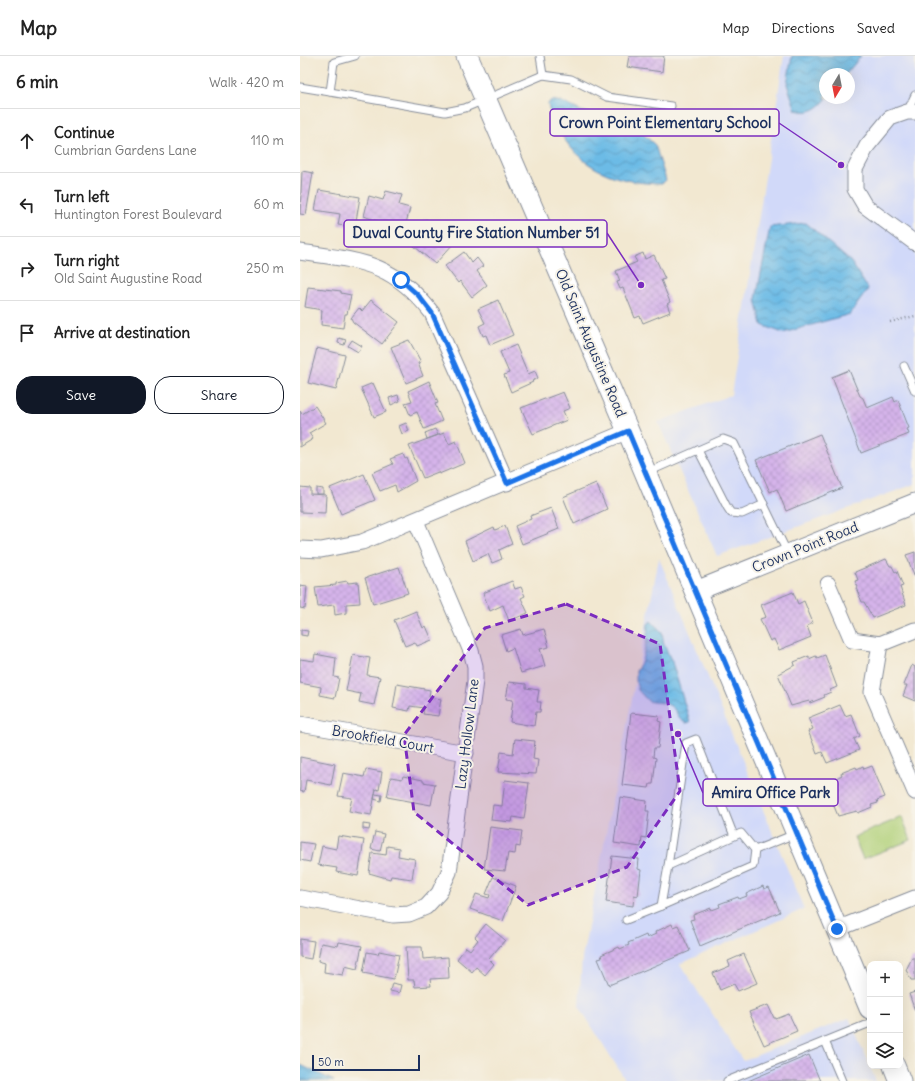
<!DOCTYPE html>
<html lang="en">
<head>
<meta charset="utf-8">
<style>
  body { margin:0; font-family:Delius,sans-serif; background:#f6f6f6; color:#222 }
  .controls { position:absolute; right:12px; bottom:12px; display:grid; overflow:hidden; border-radius:8px; box-shadow:0 4px 16px #0002 }
  .controls button { width:36px; height:36px; display:grid; place-items:center; padding:0; border:0; border-bottom:1px solid #e0e0e0; background:#fff; color:#222; font:20px sans-serif }
  .compass { position:absolute; left:519px; top:12px; width:36px; height:36px; border-radius:50%; background:#fff; box-shadow:0 4px 16px #0002; rotate:190deg }
  .scale { position:absolute; left:12px; bottom:10px; width:108px; box-sizing:border-box; padding-left:4px; border:2px solid #1b2f5e; border-top:0; font-size:11px; line-height:14px; white-space:nowrap; color:#1b2f5e; -webkit-text-stroke:3px #f7f3e8; paint-order:stroke }
  .stop { position:absolute; width:12px; height:12px; margin:-9px; border:3px solid #1a73e8; border-radius:50%; background:#fff }
  .stop.end { background:#1a73e8; border-color:#fff; box-shadow:0 1px 4px #0008 }
  .list { margin:0; padding:0; list-style:none }
  h2 { display:flex; justify-content:space-between; align-items:center; height:52px; margin:0; padding:0 16px; font-size:17px }
  h2 small { font-size:13px; font-weight:400; color:#767676 }
  .list li { display:grid; grid-template-columns:26px 1fr auto; gap:12px; align-items:center; box-sizing:border-box; height:64px; padding:0 16px; border-top:1px solid #e0e0e0 }
  .list b { display:block; font-size:15px; white-space:nowrap }
  .list p { margin:0; font-size:13px; white-space:nowrap; color:#767676 }
  .list em { font-size:13px; font-style:normal; color:#767676 }
  .actions { display:flex; gap:8px; padding:12px 16px }
  .actions a { flex:1; padding:9px 0; border:1px solid #111827; border-radius:16px; text-align:center; font-size:14px; color:#111827 }
  .actions .main { background:#111827; color:#fff }
  .icon { flex:none; width:22px; height:22px; fill:none; stroke:currentColor; stroke-width:2; stroke-linecap:round; stroke-linejoin:round }
  .map { position:relative; flex:none; width:615px; height:1025px; overflow:hidden }
  header { display:flex; align-items:center; gap:24px; box-sizing:border-box; height:56px; padding:0 20px; background:#fff; border-bottom:1px solid #e0e0e0 }
  header strong { font-size:19px }
  nav { display:flex; gap:22px; margin-inline-start:auto; font-size:14px }
  main { display:flex }
  aside { flex:1; background:#fff }
  .map>svg:first-child { display:block }
</style>
</head>
<body>
<header>
<strong>Map</strong>
<nav><a>Map</a><a>Directions</a><a>Saved</a></nav>
</header>
<main>
<aside>
<h2>6 min<small>Walk · 420 m</small></h2>
<ul class="list">
<li><svg class="icon" aria-label="ahead" viewBox="0 0 24 24"><path d="M12 20V5M6 11l6-6 6 6"/></svg><div><b>Continue</b><p>Cumbrian Gardens Lane</p></div><em>110 m</em></li>
<li><svg class="icon" aria-label="left" viewBox="0 0 24 24"><path d="M17 20v-9H6M10 6l-5 5 5 5"/></svg><div><b>Turn left</b><p>Huntington Forest Boulevard</p></div><em>60 m</em></li>
<li><svg class="icon" aria-label="right" viewBox="0 0 24 24"><path d="M7 20v-9h11M14 6l5 5-5 5"/></svg><div><b>Turn right</b><p>Old Saint Augustine Road</p></div><em>250 m</em></li>
<li><svg class="icon" aria-label="arrive" viewBox="0 0 24 24"><path d="M6 21V4h12l-3 4 3 4H6"/></svg><div><b>Arrive at destination</b></div></li>
</ul>
<div class="actions"><a class="main">Save</a><a>Share</a></div>
</aside>
<div class="map">
<svg width="615" height="1025" viewBox="0 0 615 1025">
  <defs>
    <pattern id="water-waves" width="16" height="10" patternUnits="userSpaceOnUse"><rect width="16" height="10" fill="#6cbbe6"/><path d="M0 5q4-4 8 0t8 0" fill="none" stroke="#5898be"/></pattern>
    <pattern id="building-cross-hatch" width="8" height="8" patternUnits="userSpaceOnUse"><rect width="8" height="8" fill="#d5b4ea"/><path d="M0 0l8 8M0 8l8-8" fill="none" stroke="#b69bcb"/></pattern>
  </defs>
  <rect width="100%" height="100%" fill="#f7f3e8"/>
  <filter id="ink" filterUnits="userSpaceOnUse"><feTurbulence type="fractalNoise" baseFrequency=".025" numOctaves="2"/><feDisplacementMap in="SourceGraphic" scale="8" xChannelSelector="R" yChannelSelector="G"/><feConvolveMatrix kernelMatrix="1 2 1 2 8 2 1 2 1" color-interpolation-filters="sRGB"/></filter>
  <filter id="wash" filterUnits="userSpaceOnUse"><feTurbulence type="fractalNoise" baseFrequency=".012" numOctaves="4" result="noise"/><feDisplacementMap in="SourceGraphic" scale="16" xChannelSelector="R" yChannelSelector="G"/><feGaussianBlur stdDeviation="0.9" result="paint"/><feColorMatrix in="noise" values="0 0 0 0 0 0 0 0 0 0 0 0 0 0 0 0 0 1.4 0 .05"/><feComposite in="paint" operator="in"/></filter>
  <g filter="url(#wash)">
    <rect width="100%" height="100%" fill="#f2e8d1"/>
    <g fill="#d1d9f9" fill-rule="evenodd">
      <path d="M484,0h131v428l-198,72 -59,-134 73,-27zM525,18h24v24h-24z"/>
      <path d="M359,502l145,351 -124,55 63,97 106,-43 27,63h-250l-47,-75 3,-48z"/>
    </g>
    <path fill="#b0d078" stroke="#66806b" d="M602,761l9,23 -48,19 -9,-22z"/>
    <g fill="url(#water-waves)" stroke="#4475a2">
      <path d="M492,0h69l-15,18h-21v24h2c-9,11 -17,16 -31,12l-9,-26z"/>
      <path d="M251,44l11,2 19,9 35,9 25,12 14,13 11,35 -4,4c-46,-1 -83,-15 -105,-57 -4,-8 -8,-15 -9,-23z"/>
      <path d="M506,167l45,39 17,27 -18,25 -67,19 -21,-8 -6,-26 14,-72z"/>
      <path d="M351,565l11,11 2,13 8,17 18,60 -4,1c-7,-3 -8,-9 -12,-14 -8,-9 -17,-5 -26,-8l-10,-11 -2,-8v-11l6,-10 5,-23 1,-14z"/>
      <path d="M0,1009l3,1 31,15h-34z"/>
    </g>
    <g id="blocks">
      <g fill="url(#building-cross-hatch)">
        <path d="M329,0h35l-2,16 -35,-5z"/>
        <path d="M2,115l11,2 -7,42 -6,-1z"/>
        <path d="M19,134l41,7 -5,30 -17,-2 2,-11 -25,-4z"/>
        <path d="M86,135l16,4 -3,10 11,3 -5,19 -20,-5 -1,2 -20,-8 5,-20 14,4z"/>
        <path d="M126,163l28,24 -19,21 -28,-24z"/>
        <path d="M164,196l8,11 5,-5 6,8 -6,5 10,14 -15,12 -12,-16 -2,2 -13,-17z"/>
        <path d="M343,197l2,6 9,-4 11,24 -4,1 9,22 -3,2 3,8 -27,11 -3,-7 -5,2 -12,-30 -3,1 -3,-7 3,-1 -4,-10 21,-9 -3,-5z"/>
        <path d="M8,231l33,4v2l10,2 -4,19h-2l-2,14 -22,-3 1,-15 -17,-3z"/>
        <path d="M71,244l28,22 -17,22 -29,-22 -2,-4 8,-10 3,3z"/>
        <path d="M198,244l15,35 -23,10 -4,-10 -3,1 -4,-10 6,-3 -7,-14z"/>
        <path d="M39,282l7,2 -2,5 -6,-2z"/>
        <path d="M52,284l10,6 -4,6 -10,-6z"/>
        <path d="M109,284l12,22 -3,1 5,13 -17,7 -15,-36z"/>
        <path d="M216,289l12,29 7,-3 3,7 -6,3 1,1 -22,10 -7,-17 5,-2 -9,-21z"/>
        <path d="M17,292l28,7 -9,35 -28,-7z"/>
        <path d="M549,314l11,26 3,2 4,10 26,-11 2,5 3,-2 11,28 -2,1 2,5 -48,19 -29,-76z"/>
        <path d="M129,325l9,22 -3,1 7,17 -18,8 -7,-17 -7,3 -5,-12 7,-2 -4,-10z"/>
        <path d="M73,327l13,29 -12,5 -13,-29z"/>
        <path d="M263,336l7,16 -7,3 4,9 -34,14 -12,-26z"/>
        <path d="M98,339l2,6 -9,4 -2,-7z"/>
        <path d="M15,350l11,17 -17,10 4,6 -13,8v-36l2,3z"/>
        <path d="M106,367l3,8 -7,3 -3,-8z"/>
        <path d="M135,373l3,6 -11,4 -2,-6z"/>
        <path d="M144,377l5,11 7,-3 9,22 -26,11 -1,-2 -15,6 -14,-32z"/>
        <path d="M520,378l22,54 -56,23 -9,-22 -7,3 -14,-32z"/>
        <path d="M103,398l2,5 2,-1 9,23 -19,11 -2,-7 -15,6 -8,-18 21,-9 -3,-5z"/>
        <path d="M64,418l11,26 -34,14 -11,-26z"/>
        <path d="M296,427l11,26 -33,15 -11,-27z"/>
        <path d="M0,431l10,1v6l16,1 -1,18 -25,-1z"/>
        <path d="M16,432l7,1v5h-7z"/>
        <path d="M251,452l8,21 -37,15 -7,-18 16,-7 -1,-3z"/>
        <path d="M205,470l7,18 -13,6 3,9 -10,4 -4,-9 -15,7 -8,-20 29,-14 1,3z"/>
        <path d="M615,496v25l-9,-22z"/>
        <path d="M586,503l4,7h2l3,6 2,-1 6,15 -3,1 6,18 -33,13 -9,-16h-2l-6,-14 2,-1 -3,-6 3,-1 -3,-8z"/>
        <path d="M99,511l9,26 -35,11 -8,-26z"/>
        <path d="M47,525l1,2 10,-1 2,21 -14,1v9l-11,2 -1,-10 -16,2 -3,-20 21,-2v-2z"/>
        <path d="M212,525l3,8 6,-2 4,9 -4,2 7,15 -19,8 -6,-16 -13,6 -7,-18z"/>
        <path d="M0,529l7,1 -2,23 -5,-1z"/>
        <path d="M493,536l5,12 6,-3 9,22 -6,3 4,11 -32,13 -5,-11 -4,2 -10,-22 6,-2 -5,-12z"/>
        <path d="M116,555l7,17 3,-2 6,14 -15,6 -2,-4 -10,4 -11,-26z"/>
        <path d="M221,573l2,6 21,-6 5,18 -9,2 5,17 -24,7 -8,-25 -7,3 -5,-16z"/>
        <path d="M1,574l7,1 -1,5 -6,-1z"/>
        <path d="M15,598l21,4 -2,19 5,1 -4,20 -15,-3 1,-8 -21,-4v-24l14,2z"/>
        <path d="M53,599l17,3 -3,17 13,2 -6,28 -15,-3 2,-8 -15,-3z"/>
        <path d="M525,599l12,32 -7,3 1,2 -7,3 1,2 -15,6 -1,-2 -18,5 -13,-32 17,-9 -1,-3 15,-6v3l7,-3 1,2z"/>
        <path d="M612,609l3,2v34l-12,-5 4,-11h-3z"/>
        <path d="M209,626l17,2v4l13,2 -2,12h4l-1,10h-4l-2,14 -24,-4 3,-22 -7,-1z"/>
        <path d="M97,628l33,6 -1,7 12,2 -3,17 -15,-2 1,-6 -14,-2 -1,5 -16,-3z"/>
        <path d="M540,649l5,11 6,-2 9,22 -6,3 5,11 -32,13 -5,-11 -5,2 -4,-11 -5,-12 5,-2 -5,-11z"/>
        <path d="M331,657l28,3 -1,5 3,1 -3,26h-4l-1,9 3,1 -3,26h-3l-1,4 -27,-3z"/>
        <path d="M215,683l20,2 -2,18 5,1 -2,14 -38,-2 3,-20 12,2z"/>
        <path d="M0,701l35,7 -4,21 -25,-5 -2,12 -4,-1z"/>
        <path d="M563,710l1,3 8,-3 13,31 -8,3 1,3 -7,2 1,2 -14,6 -1,-2 -19,5 -13,-32 17,-9 -1,-2 15,-6 1,2z"/>
        <path d="M66,713l16,3 -3,18 -3,-1 -5,26 -22,-4 3,-13 -14,-2 5,-23 21,4z"/>
        <path d="M103,720l20,4v2l12,2 -4,21 -44,-8 4,-20 11,2z"/>
        <path d="M205,724l24,3 -5,36 -11,-2 -1,5 -21,-2 2,-15 9,1z"/>
        <path d="M75,738l7,1 -1,6 -7,-2z"/>
        <path d="M320,741l27,4 -1,10h3l-3,27 -4,-1 -1,10 -27,-4z"/>
        <path d="M63,768l7,1 -1,5 -6,-1z"/>
        <path d="M190,771l32,4 -2,16 -4,-1 -1,8 -7,-1 -3,18 -21,-2z"/>
        <path d="M75,776l9,2 -4,17 -9,-2z"/>
        <path d="M38,780l26,4 -6,36 -22,-4 1,-4 -19,-3 4,-19 14,3z"/>
        <path d="M0,786l14,2 -4,18 -10,-2z"/>
        <path d="M87,790l12,2 -1,8 17,3 -3,20 -21,-3 -1,3 -21,-6 3,-20 14,2z"/>
        <path d="M312,800l27,3 -1,10 3,1 -3,26 -4,-1 -1,11 -27,-4z"/>
        <path d="M193,821l23,9 -13,35 -33,-12 6,-15 13,4 1,-3 -4,-1z"/>
        <path d="M463,830l1,3 5,-2 11,25 -80,34 -10,-26 4,-1 -1,-4 18,-7 1,2 8,-3 -1,-3 19,-7 1,2 8,-3 -1,-2z"/>
        <path d="M186,868l19,16 -16,19 5,5 -9,11 -9,-8 -4,5 -15,-13 9,-12 4,3 8,-10 -3,-3z"/>
        <path d="M372,868l1,3 5,-2 12,26 -81,34 -11,-26 4,-1 -1,-3 18,-8 1,2 9,-4 -1,-2 18,-8 1,3 9,-4 -1,-2z"/>
        <path d="M0,883l14,2 -3,18 -11,-2z"/>
        <path d="M39,886l23,4 -5,23 -12,-3 -2,9 -19,-3 1,-9 -7,-2 3,-18 17,3z"/>
        <path d="M106,891h16l1,12 25,-2 1,21 -19,1 1,7 -16,1 -1,-7h-6z"/>
        <path d="M79,895l20,4 -5,24 -31,-6 4,-21 11,2z"/>
        <path d="M444,898l13,29 -19,8 -4,-7 -14,6 -7,-17 17,-7 -2,-5z"/>
        <path d="M612,902h3v22h-4l-5,-10z"/>
        <path d="M92,927l9,2 -2,8 -9,-2z"/>
        <path d="M615,936v19l-6,-17z"/>
        <path d="M468,949l6,13h2v1l13,-5 8,17 -33,14 -15,-33z"/>
        <path d="M509,999l11,26h-72z"/>
      </g>
    </g>
  </g>
  <g filter="url(#ink)">
    <use href="#blocks" fill-opacity="0" stroke="#868c98" stroke-width="1"/>
    <g fill="none" stroke-linecap="round" stroke-linejoin="round">
      <g stroke="#868c98" stroke-width="9">
        <g id="service">
          <path d="M240,0l3,19"/>
          <path d="M0,31l30,5 4,-30 21,-6"/>
          <path d="M30,36l115,20 20,-4 78,-33 28,4 36,18 64,9"/>
          <path d="M607,56l8,-17"/>
          <path d="M604,310l11,25"/>
          <path d="M398,394l29,57 4,6 11,1 22,-10"/>
          <path d="M346,417l77,-34 11,4 54,111"/>
          <path d="M434,780l-38,-97 -10,4 -18,123 73,-33 14,17 40,-16"/>
          <path d="M368,810l-7,40 92,-40 2,-16"/>
          <path d="M326,864l35,-14"/>
          <path d="M525,985l17,40"/>
          <path d="M427,1025l143,-58"/>
        </g>
      </g>
      <g stroke="#868c98" stroke-width="17">
        <g id="minor">
          <path d="M615,56h-8l-17,6 -23,28 -12,23v20l10,17 50,37"/>
          <path d="M0,196c60,9 92,9 132,61l75,170"/>
          <path d="M0,493l21,1 41,-8 266,-111"/>
          <path d="M528,528l24,56 28,4"/>
          <path d="M580,588l-8,48 43,100"/>
          <path d="M580,588l35,-14"/>
          <path d="M0,668l166,29"/>
          <path d="M0,842l93,17 16,-1 17,-7 13,-14 10,-21 26,-191v-15l-4,-15 -55,-130"/>
          <path d="M537,873l78,-31"/>
        </g>
      </g>
      <g stroke="#868c98" stroke-width="21">
        <path id="tertiary" d="M396,535l219,-88"/>
      </g>
      <g stroke="#868c98" stroke-width="23">
        <g id="secondary">
          <path d="M167,0l161,375 242,577"/>
          <path d="M594,1010l6,15"/>
        </g>
      </g>
      <path stroke="#868c98" stroke-width="2.5" stroke-dasharray="1 3" stroke-linecap="butt" d="M590,266l25,-6"/>
      <use href="#service" stroke="#fff" stroke-width="7"/>
      <use href="#minor" stroke="#fff" stroke-width="15"/>
      <use href="#tertiary" stroke="#fff" stroke-width="19"/>
      <use href="#secondary" stroke="#fff" stroke-width="21"/>
    </g>
  </g>
  <g fill="none" stroke-linecap="round" stroke-linejoin="round" filter="url(#ink)">
    <path stroke="#1a73e8" stroke-width="5" d="M101,224l17,15 14,18 75,170 121,-52 209,498"/>
  </g>
  <path fill="#7b2cbf" fill-opacity="0.2" stroke="#7b2cbf" stroke-width="3" stroke-dasharray="8 5" stroke-linejoin="round" d="M266,548l94,40 20,147 -53,76 -99,38 -114,-93 -10,-77 81,-107z"/>
  <g text-anchor="middle" dominant-baseline="central" stroke-width="4" stroke-linejoin="round" paint-order="stroke">
    <g font-size="14" fill="#1b2f5e" stroke="#f7f3e8">
      <text transform="translate(291 287) rotate(67)">Old Saint Augustine Road</text>
      <text transform="translate(505 491) rotate(-22)">Crown Point Road</text>
      <text transform="translate(167 678) rotate(-83)">Lazy Hollow Lane</text>
      <text transform="translate(83 683) rotate(10)">Brookfield Court</text>
    </g>
  </g>
  <path fill="none" stroke="#7b2cbf" stroke-width="1.5" d="M541 109L479 67M341 229L307 177M378 678L403 737"/>
  <g fill="#7b2cbf" stroke="#f7f3e8" stroke-width="1.5">
    <circle cx="541" cy="109" r="4"/>
    <circle cx="341" cy="229" r="4"/>
    <circle cx="378" cy="678" r="4"/>
  </g>
  <g fill="#f7f3e8" stroke="#7b2cbf" stroke-width="1.5">
    <rect x="250" y="53" width="229" height="27" rx="4"/>
    <rect x="44" y="164" width="263" height="27" rx="4"/>
    <rect x="403" y="723" width="135" height="27" rx="4"/>
  </g>
  <g font-size="15" text-anchor="middle" font-weight="bold" fill="#1b2f5e">
    <text x="365" y="72">Crown Point Elementary School</text>
    <text x="176" y="182">Duval County Fire Station Number 51</text>
    <text x="471" y="742">Amira Office Park</text>
  </g>
</svg>
<div class="controls">
<button>+</button>
<button>−</button>
<button><svg class="icon" aria-label="layers" viewBox="0 0 24 24"><path d="M12 4l9 5-9 5-9-5zM3 14l9 5 9-5"/></svg></button>
</div>
<svg class="compass" viewBox="-18 -18 36 36"><path d="M0-13l5 13h-10z" fill="#e53935"/><path d="M0 13l5-13h-10z" fill="#767676"/></svg>
<div class="scale">50 m</div>
<div class="stop" style="left:101px;top:224px"></div>
<div class="stop end" style="left:537px;top:873px"></div>
</div>
</main>
</body>
</html>
